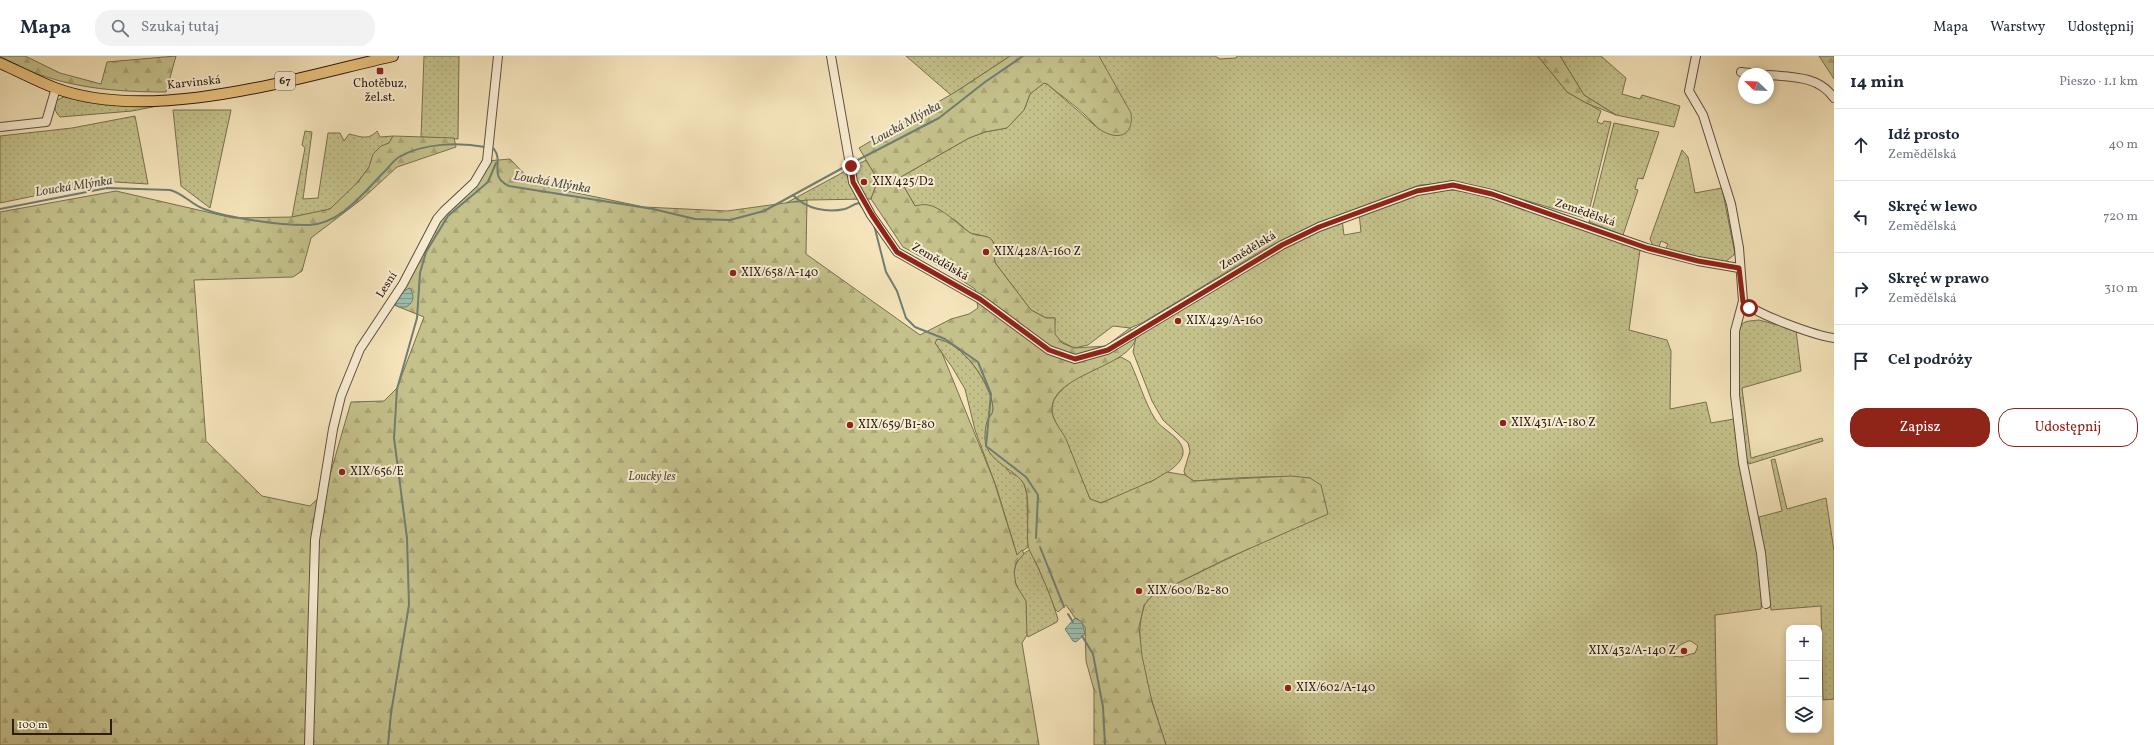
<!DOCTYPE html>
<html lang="pl">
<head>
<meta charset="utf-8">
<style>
  body { margin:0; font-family:Vollkorn,serif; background:#f2f2f3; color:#1f2937 }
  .controls { position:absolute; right:12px; bottom:12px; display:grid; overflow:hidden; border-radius:8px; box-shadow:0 2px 6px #0003 }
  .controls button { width:36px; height:36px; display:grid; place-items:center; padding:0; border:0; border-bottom:1px solid #e0e1e3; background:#fff; color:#1f2937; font:20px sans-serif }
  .compass { position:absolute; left:1738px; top:12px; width:36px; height:36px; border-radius:50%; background:#fff; box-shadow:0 2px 6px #0003; rotate:293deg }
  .scale { position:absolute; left:12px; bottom:10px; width:100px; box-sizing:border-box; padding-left:4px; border:2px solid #2b1d13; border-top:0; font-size:11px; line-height:14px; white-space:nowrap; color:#2b1d13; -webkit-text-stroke:3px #f8edd3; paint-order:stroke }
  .stop { position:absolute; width:12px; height:12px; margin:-9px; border:3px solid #8f2418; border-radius:50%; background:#fff }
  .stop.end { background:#8f2418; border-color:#fff; box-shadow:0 1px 4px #0008 }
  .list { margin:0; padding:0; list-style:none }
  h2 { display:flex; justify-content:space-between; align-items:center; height:52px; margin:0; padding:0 16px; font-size:17px }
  h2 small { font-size:13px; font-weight:400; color:#747a83 }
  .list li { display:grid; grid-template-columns:26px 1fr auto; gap:12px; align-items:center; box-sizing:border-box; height:72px; padding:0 16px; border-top:1px solid #e0e1e3 }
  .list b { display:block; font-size:15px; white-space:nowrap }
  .list p { margin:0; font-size:13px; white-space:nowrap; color:#747a83 }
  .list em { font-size:13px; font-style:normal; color:#747a83 }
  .actions { display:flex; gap:8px; padding:12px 16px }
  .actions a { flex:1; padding:9px 0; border:1px solid #8f2418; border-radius:16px; text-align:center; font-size:14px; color:#8f2418 }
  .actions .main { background:#8f2418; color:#fff }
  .icon { flex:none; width:22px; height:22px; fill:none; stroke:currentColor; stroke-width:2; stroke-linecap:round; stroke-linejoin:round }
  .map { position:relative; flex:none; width:1834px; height:689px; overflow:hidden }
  header { display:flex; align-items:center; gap:24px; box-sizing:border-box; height:56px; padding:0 20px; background:#fff; border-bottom:1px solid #e0e1e3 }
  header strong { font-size:19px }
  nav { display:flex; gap:22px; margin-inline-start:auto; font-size:14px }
  .search { width:280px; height:36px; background:#f2f2f3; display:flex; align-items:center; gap:10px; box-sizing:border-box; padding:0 14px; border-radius:16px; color:#747a83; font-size:15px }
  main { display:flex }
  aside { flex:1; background:#fff }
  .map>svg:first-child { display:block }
</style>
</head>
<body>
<header>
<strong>Mapa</strong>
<div class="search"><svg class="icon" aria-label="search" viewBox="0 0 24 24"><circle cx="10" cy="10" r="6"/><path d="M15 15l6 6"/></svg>Szukaj tutaj</div>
<nav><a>Mapa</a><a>Warstwy</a><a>Udostępnij</a></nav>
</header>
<main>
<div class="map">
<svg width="1834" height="689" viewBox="0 0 1834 689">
  <defs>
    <pattern id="grass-dots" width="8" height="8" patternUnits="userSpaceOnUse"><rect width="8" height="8" fill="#c4c18b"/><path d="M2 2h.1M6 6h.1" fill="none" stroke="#a9a577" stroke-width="1.8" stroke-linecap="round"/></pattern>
    <pattern id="forest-firs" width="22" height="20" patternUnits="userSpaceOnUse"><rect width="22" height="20" fill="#c4c18b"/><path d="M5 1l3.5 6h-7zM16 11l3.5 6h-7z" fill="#a9a577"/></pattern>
    <pattern id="water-rules" width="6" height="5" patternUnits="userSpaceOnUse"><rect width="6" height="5" fill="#9cbfb0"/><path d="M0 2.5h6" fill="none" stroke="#7f9b8e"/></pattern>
  </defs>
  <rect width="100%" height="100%" fill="#f5e4bb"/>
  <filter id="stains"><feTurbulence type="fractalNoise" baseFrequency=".005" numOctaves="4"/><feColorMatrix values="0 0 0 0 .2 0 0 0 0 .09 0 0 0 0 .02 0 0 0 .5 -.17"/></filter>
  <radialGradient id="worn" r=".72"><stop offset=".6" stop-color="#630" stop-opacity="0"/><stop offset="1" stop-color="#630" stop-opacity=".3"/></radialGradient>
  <g fill="url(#grass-dots)" stroke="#786f4f" fill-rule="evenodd">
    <path d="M424,0h35l-1,83 -37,-2z"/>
    <path d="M906,0h104l-59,39z"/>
    <path d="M1099,0h116l5,3 16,-1 1,-2h301l29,36 34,19 -4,11 5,2 2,-3 7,1 -23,93 -4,3 -99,-30 -36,-5 -29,2 -104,39 -53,26 -121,73 -12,5 -17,-2 -25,19 -14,3 -17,-9 -3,-5 1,-16h-9l-15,-8 -35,-46 -3,-9 1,-11 -6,-7 -18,-4 -15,-13 -40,-14 -16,-28 70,-40 16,-6 22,-4 17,-18 6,-16 14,-11 3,1 52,45z"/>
    <path d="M1560,0h41l25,22 -4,16 18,5 2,-4 38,11 -6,21 -58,-12 -32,-20z"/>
    <path d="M67,39l101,9 -36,7 -72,6c-5,-5 -6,-9 -4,-16z"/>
    <path d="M173,54h58l-21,98 -29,-22z"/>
    <path d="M135,60l13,68 -49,-3 -7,3 -92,19v-67l72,-8z"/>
    <path d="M1614,67l45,9 -16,47 -5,-1 -3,11 3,1 -15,45 -34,-13z"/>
    <path d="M305,75l7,1 -9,67 15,-1 10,-65h12l4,8 5,-7c10,2 19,7 28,-3l3,6 13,-1 -4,7c-17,7 -12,13 -20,24 -10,14 -24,31 -38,41 -4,3 -31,7 -39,9l13,-69 -3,-3z"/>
    <path d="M1682,94l6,7 7,36 27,-5 13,66 -10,8 -44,-7 -16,-5 3,-6 -7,-3 -3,8 -5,-3 -3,-7z"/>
    <path d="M866,104l12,20 -7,19 -64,1 -21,3z"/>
    <path d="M1442,133c68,6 134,35 198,61l-11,80 38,10 4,11 -1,58 36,-7 5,21 23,-4 21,111 7,63 -1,16 -46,6 2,130h-551c-12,-39 -36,-99 -22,-138 1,-5 6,-9 9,-12l103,-50 54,-67c-39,-3 -77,0 -116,3l-9,-6 -1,-4 6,-20 -2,-8 -25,-23 -11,-19 -19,-49 3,-15 14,-10 114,-70 78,-38 2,16 17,-3 -2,-19 32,-12zM1688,585h3l7,5 -3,7 -15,4 -7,-1v-3l7,-8z"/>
    <path d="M1759,264l37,10 5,41 -59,17 9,70 71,-20 1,3 -74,23c-8,-13 -14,-120 -9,-137 3,-7 12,-6 19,-7z"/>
    <path d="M937,283c25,3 53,44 56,68 1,7 -5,10 -6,17 -1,4 -1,10 -2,15l24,33 10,5 5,7 3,11 1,52 -11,8 -20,-66 -22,-59 -10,-41 -13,-22 -17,-24z"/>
    <path d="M1121,301l9,5c9,19 14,39 25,57 6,10 26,18 28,31 4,23 -64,45 -82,53l-11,-4 -38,-85c0,-6 0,-11 3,-16 14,-20 44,-33 66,-41z"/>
    <path d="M1775,403l12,50 39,-11 8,53v148l-11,1 -2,-94 -50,4 -12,-93 23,-6 -11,-51z"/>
    <path d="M1030,494l19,42 9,27 -1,3 -29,15c-5,-9 -1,-21 -2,-31 -1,-9 -7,-14 -10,-22 -5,-13 1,-29 14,-34z"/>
  </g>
  <g fill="url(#forest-firs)" stroke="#786f4f">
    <path d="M0,0h25l35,17 41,11 6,-22 69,-6 -10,36c-51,0 -101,-4 -147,-26 -6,-3 -15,-6 -19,-10z"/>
    <path d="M1010,0h89l32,57c3,24 -14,28 -32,16 -5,-4 -10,-11 -15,-15 -12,-11 -25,-20 -37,-30l-3,-1 -14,11 -6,16 -17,18 -22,4 -16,6 -70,40 16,28c4,-1 9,-2 13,-1 14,2 30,20 41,27 6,5 18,2 23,8 5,7 0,16 4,24l35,46 15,8h9v16l7,9 12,5 32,-2 24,-18 6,9c-5,31 -88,37 -84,75 1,9 10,19 14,27 8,20 16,40 24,60l11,4 53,-23 13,-8 18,3 9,6 97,-5 19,2 11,7 7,29 -100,44 -75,37 -9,10 -5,22 3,29 10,46 14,43h-72v-55l-8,-29 -1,-34 -7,-8 -3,-1 -9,-13 -8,7 -3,-3c-5,-14 -11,-28 -17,-42 -3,-7 -9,-15 -10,-22 -2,-17 3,-47 -4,-61 -7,-13 -30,-19 -38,-38 -2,-7 -1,-21 2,-27 3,-4 5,-5 5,-11 -1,-24 -31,-66 -56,-69l-2,4 7,10 52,128 23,74 5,-5 2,4 -8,9 -2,9 2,13 10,16 1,34 -5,8 17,102h-1039v-533l116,-21 117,27 59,-1 38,-8 28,-27 11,-15 4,-13 8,-8 8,-3 4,-7 61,2 2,9 -59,20 -35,32 -51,39 -9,33 -9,6 -99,3 12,161 56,55 48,10 15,-14 26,-90 33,-1 13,-13 27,-71 -30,-12 9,-21 34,-65 37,-36 13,-22 23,-2 24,25 110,23 83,4 80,-11 -1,54 114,81 31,-16 18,-5 9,-6 -3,-19 -26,-17 -46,-25 -32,-48 7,-19 -19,-32 98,-57z"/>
    <path d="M1538,0h22l24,39 32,20 -30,-12 -19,-11z"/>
    <path d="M1819,0h15v23l-13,-20z"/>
  </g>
  <g fill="url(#water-rules)" stroke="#6f7e71">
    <path d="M410,232c4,7 5,14 -4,19h-7l-4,-3c3,-7 8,-14 15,-16z"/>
    <path d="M1075,562l7,4 3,12 -9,8 -3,-1 -8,-12z"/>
  </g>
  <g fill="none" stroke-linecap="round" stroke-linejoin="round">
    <g stroke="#6f7e71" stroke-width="2">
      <path d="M490,92l4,1c10,13 -6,27 15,37l144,23 42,10 35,1 34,-9 84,-46"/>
      <path d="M852,107l87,-45 46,-36 38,-26"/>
      <path d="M793,139c13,14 34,18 52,14 6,-2 8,-5 14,-6l5,6"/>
      <path d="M0,153l107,-21 63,2c13,3 22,15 34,19 23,9 81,17 105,16 32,-1 55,-33 75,-53 5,-5 10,-12 15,-15 24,-14 60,-15 86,-10"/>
      <path d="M874,169l12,47 11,19 9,27 9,9 30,12 33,23 13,32 -5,52 40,31 12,18 -2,43"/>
      <path d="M1040,491l24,60"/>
      <path d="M1068,558l5,8"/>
      <path d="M1082,580l11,18 10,53 2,38"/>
      <path d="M388,689l3,-32 18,-108 -2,-67 -13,-100 3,-49 20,-71 3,-45 6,-21 22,-36 40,-34 8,-19"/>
    </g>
    <g stroke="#5e4f3d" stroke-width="10">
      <g id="minor">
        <path d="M831,0l22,126 18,33 26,37 83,47 69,51 26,9 32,-9 175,-105 37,-18 98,-36 36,-6 39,9 155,54 51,13 41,7"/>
        <path d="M1696,0l-7,35 14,24 28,89 8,44 4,53c11,13 74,35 91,37"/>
        <path d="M1741,16l18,2"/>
        <path d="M1768,19c25,2 51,1 66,23"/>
        <path d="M0,71l46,-5 10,-34"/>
        <path d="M1743,245l-8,30v64l8,68 18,90 5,51"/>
        <path d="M309,689l6,-205 18,-111 8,-33 19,-47 43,-65 34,-65 7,-8 30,-28 13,-22 11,-105"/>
      </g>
    </g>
    <g stroke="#2b1d13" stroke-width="12">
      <path id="major" d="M0,7c18,8 37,18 55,25 97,36 241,-10 338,-32"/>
    </g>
    <use href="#minor" stroke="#f8edd3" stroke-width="8"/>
    <use href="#major" stroke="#eac27e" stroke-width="10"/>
  </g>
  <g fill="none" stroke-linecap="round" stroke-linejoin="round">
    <path stroke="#8f2418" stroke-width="5" d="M851,110l2,16 19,33 25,37 83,47 69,51 26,9 33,-9 174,-105 37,-18 98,-36 36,-6 39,9 155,54 51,13 41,7 4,34 6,6"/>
  </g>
  <g fill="#8f2418" stroke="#f8edd3" stroke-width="1.5">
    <rect x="376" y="11" width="8" height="8" rx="2"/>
    <circle cx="864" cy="126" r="4"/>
    <circle cx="986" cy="196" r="4"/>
    <circle cx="733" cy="217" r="4"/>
    <circle cx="1178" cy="265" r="4"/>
    <circle cx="1503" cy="367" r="4"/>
    <circle cx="850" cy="369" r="4"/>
    <circle cx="342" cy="416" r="4"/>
    <circle cx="1139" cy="535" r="4"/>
    <circle cx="1684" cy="595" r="4"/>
    <circle cx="1288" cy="632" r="4"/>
  </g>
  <g text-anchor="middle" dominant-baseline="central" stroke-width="4" stroke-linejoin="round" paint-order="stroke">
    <rect fill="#f8edd3" stroke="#685b4d" stroke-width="1" x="275" y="16" width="20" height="18" rx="3"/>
    <g font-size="11" font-weight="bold" fill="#2b1d13">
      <text x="285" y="25">67</text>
    </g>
    <g font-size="12" fill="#2b1d13" stroke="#f8edd3">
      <text transform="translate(194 27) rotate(-6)">Karvinská</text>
      <text transform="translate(1585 157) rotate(19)">Zemědělská</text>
      <text transform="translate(1248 195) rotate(-31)">Zemědělská</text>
      <text transform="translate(940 206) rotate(30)">Zemědělská</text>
      <text transform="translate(387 229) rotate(-58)">Lesní</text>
    </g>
    <g font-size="12" fill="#2b1d13" stroke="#f8edd3" text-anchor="start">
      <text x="380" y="28" text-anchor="middle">Chotěbuz,<tspan x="380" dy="14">žel.st.</tspan></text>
      <text x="872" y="126">XIX/425/D2</text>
      <text x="994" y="196">XIX/428/A-160 Z</text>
      <text x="741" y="217">XIX/658/A-140</text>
      <text x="1186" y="265">XIX/429/A-160</text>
      <text x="1511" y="367">XIX/431/A-180 Z</text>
      <text x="858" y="369">XIX/659/B1-80</text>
      <text x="350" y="416">XIX/656/E</text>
      <text x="1147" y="535">XIX/600/B2-80</text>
      <text x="1676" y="595" text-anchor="end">XIX/432/A-140 Z</text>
      <text x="1296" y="632">XIX/602/A-140</text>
    </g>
    <g font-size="12" font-style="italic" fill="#594e37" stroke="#f8edd3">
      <text x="652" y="421">Loucký les</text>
    </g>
    <g font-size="13" font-style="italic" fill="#4d4e42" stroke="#f8edd3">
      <text transform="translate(906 68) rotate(-29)">Loucká Mlýnka</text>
      <text transform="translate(552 127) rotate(10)">Loucká Mlýnka</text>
      <text transform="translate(74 131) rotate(-9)">Loucká Mlýnka</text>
    </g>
  </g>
  <rect width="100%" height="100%" filter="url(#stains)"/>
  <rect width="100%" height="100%" fill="url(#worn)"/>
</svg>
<div class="controls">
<button>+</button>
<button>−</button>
<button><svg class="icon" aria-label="layers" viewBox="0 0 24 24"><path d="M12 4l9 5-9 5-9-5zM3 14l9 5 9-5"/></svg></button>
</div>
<svg class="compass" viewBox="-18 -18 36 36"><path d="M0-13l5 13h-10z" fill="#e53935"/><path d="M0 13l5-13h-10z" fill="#747a83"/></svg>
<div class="scale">100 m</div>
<div class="stop" style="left:1749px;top:252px"></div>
<div class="stop end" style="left:851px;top:110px"></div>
</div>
<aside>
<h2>14 min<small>Pieszo · 1.1 km</small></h2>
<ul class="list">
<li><svg class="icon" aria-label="ahead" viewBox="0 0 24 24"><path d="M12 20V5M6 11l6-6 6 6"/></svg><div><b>Idź prosto</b><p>Zemědělská</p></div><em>40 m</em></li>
<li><svg class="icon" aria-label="left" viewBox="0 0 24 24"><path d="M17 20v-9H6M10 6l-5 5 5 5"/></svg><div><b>Skręć w lewo</b><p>Zemědělská</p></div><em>720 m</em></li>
<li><svg class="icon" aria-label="right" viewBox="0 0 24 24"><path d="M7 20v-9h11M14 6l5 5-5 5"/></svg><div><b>Skręć w prawo</b><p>Zemědělská</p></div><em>310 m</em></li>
<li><svg class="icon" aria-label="arrive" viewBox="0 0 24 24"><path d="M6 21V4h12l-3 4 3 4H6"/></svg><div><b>Cel podróży</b></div></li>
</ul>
<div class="actions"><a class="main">Zapisz</a><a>Udostępnij</a></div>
</aside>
</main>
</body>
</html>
